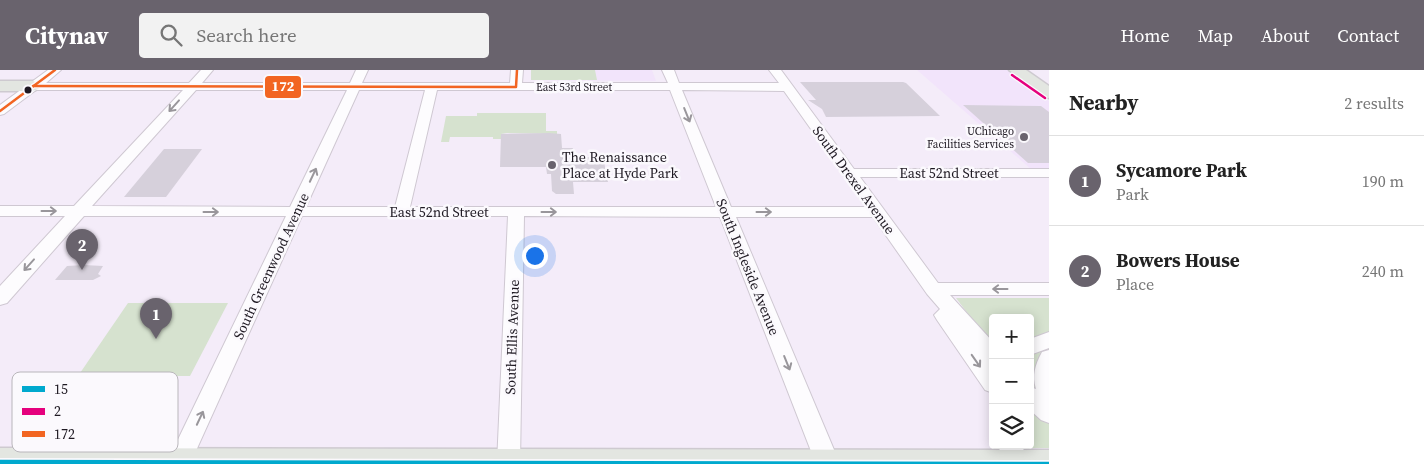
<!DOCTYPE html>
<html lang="en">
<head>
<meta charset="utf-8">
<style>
  body { margin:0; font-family:"Source Serif 4",serif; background:#f2f2f2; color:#222 }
  .controls { position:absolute; right:15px; bottom:15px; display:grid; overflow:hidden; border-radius:5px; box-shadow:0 2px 12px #0003 }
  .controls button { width:45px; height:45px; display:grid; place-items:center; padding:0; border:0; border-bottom:1px solid #e0e0e0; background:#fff; color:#222; font:25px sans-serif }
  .you { position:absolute; left:534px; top:185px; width:18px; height:18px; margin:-12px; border:4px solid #fff; border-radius:50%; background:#1a73e8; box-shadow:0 0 0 8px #1a73e833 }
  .badge { display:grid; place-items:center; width:32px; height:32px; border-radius:50%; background:#69636d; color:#fff; font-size:16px; font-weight:700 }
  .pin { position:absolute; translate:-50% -41px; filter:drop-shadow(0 1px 2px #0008) }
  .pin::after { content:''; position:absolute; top:26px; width:18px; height:15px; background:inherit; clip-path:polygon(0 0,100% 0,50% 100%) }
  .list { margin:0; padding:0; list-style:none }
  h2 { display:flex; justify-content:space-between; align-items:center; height:65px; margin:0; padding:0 20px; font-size:21px }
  h2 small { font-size:16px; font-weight:400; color:#767676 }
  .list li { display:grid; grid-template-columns:32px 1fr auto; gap:15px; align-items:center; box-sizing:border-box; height:90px; padding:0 20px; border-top:1px solid #e0e0e0 }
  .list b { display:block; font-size:19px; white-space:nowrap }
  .list p { margin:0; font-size:16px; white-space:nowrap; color:#767676 }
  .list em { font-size:16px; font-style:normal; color:#767676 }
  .icon { flex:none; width:28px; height:28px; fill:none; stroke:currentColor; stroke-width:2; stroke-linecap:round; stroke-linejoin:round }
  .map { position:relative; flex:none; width:1049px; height:394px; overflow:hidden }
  header { display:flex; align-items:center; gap:30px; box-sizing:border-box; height:70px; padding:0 25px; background:#69636d; color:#fff }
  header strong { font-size:24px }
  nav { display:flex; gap:28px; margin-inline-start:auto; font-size:18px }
  .search { width:350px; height:45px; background:#f2f2f2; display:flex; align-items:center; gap:12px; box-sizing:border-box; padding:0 18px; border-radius:5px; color:#767676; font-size:19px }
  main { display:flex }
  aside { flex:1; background:#fff }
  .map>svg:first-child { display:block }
</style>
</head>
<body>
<header>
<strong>Citynav</strong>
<div class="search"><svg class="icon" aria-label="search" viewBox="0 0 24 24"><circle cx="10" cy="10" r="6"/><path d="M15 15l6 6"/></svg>Search here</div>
<nav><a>Home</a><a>Map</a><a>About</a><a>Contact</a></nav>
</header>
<main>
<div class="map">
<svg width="1049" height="394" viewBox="0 0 1049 394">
  <rect width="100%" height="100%" fill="#f4ecf9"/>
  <g fill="#f2e4fb">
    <path d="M531,0h121l4,11 -125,-1z"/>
    <path d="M917,0h90l42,31v69h-17z"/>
  </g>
  <g fill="#d6e2cf">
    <path d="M531,0h64l2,10h-66z"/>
    <path d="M477,43h69v18h11v3l-50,-1 -6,1v5h-8v-2h-43l-1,5h-8l5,-26h31z"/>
    <path d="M956,228h93v150h-19v-130h-37v29z"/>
    <path d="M128,233h100l-38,73h-112z"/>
  </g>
  <g fill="#d6d0db">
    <path d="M800,12h103l3,1 34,33 -114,1 -4,-8 -14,-9h8z"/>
    <path d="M963,35l78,1 8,6v51h-21z"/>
    <path d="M549,63l12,1 1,14h11l1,9h29l5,25h-35l1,12h-18l-4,-3 -1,-17h-4l-1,-7h-46l1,-33z"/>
    <path d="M164,79h38l-36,48h-42z"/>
    <path d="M84,195l19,1 -5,8 3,2 -8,4h-38l12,-14z"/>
  </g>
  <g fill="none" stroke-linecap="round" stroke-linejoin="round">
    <g stroke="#cfc8d2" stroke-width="2">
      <g id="minor">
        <path d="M48,0h13l-15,13h143l12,-13h12l-11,13h148l6,-13h12l-6,13h148l1,-13h12l-1,13h146l-6,-13h12l5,13h100l-10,-13h12l73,99h195v8h-189l78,106h111v12h-99l43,47v22l-3,-1 3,4v26l-8,-3 -48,-70 -3,-5 6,-6 -13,-15 -54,-77h-137l104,247h-24l-96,-247 -196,-1 -4,247 -23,1 11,-248h-206l-112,248h-22l3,-10 115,-238h-202l-77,87 -7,2v-19l65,-70h-65v-10h74l109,-116h-147l-32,24 -4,1v-10zM196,20h151l-57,117 -198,-1zM359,20h66l-30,117h-89zM437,20h233l46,117h-306zM682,20l102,1 82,116h-135z"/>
        <path d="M1049,262v16l-19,7v-16z"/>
        <path d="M1049,280v73l-8,-3 -11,-10v-23l6,2c-4,-14 -1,-24 6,-37z"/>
        <path d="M999,375h24l2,19h-24z"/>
      </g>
    </g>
    <g stroke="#cecad0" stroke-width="3">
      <g id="major">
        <path d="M1009,0h17l23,16v12l-5,-2z"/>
        <path d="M0,11h33l5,2 3,3 -3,3 -5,2h-33z"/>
        <path d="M0,378l1049,2v14h-1049z"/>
      </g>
    </g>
    <use href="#minor" fill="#fdfcfe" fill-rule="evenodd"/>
    <use href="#major" fill="#e3e6e1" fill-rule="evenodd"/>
    <g stroke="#fbf9fd" stroke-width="8">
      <path id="bus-1" d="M0,392l1049,2"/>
    </g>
    <g stroke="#fbf9fd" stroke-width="5">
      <path id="bus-2" d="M1012,5l33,23"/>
    </g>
    <g stroke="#fbf9fd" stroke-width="5">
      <g id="bus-3">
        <path d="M33,16l483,1 1,-17"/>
        <path d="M0,41l55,-41"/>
      </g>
    </g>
    <use href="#bus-1" stroke="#00a9ce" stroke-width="4.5"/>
    <use href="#bus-2" stroke="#e5007d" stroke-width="2.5"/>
    <use href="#bus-3" stroke="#f26522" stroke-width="2.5"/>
  </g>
  <defs><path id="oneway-shaft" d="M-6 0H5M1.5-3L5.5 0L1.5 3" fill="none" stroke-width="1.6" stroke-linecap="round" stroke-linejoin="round" transform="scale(1.25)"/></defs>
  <g stroke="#99969b">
    <use href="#oneway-shaft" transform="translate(174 36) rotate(132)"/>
    <use href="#oneway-shaft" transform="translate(687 45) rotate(68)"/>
    <use href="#oneway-shaft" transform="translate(313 105) rotate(-65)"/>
    <use href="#oneway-shaft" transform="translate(49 141)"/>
    <use href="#oneway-shaft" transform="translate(211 142)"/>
    <use href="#oneway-shaft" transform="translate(549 142)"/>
    <use href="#oneway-shaft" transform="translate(764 142)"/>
    <use href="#oneway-shaft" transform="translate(29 195) rotate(132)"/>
    <use href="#oneway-shaft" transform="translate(1000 219) rotate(-180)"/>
    <use href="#oneway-shaft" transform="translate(976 291) rotate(55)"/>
    <use href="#oneway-shaft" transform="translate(787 293) rotate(68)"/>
    <use href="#oneway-shaft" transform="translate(200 348) rotate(-65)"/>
  </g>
  <circle fill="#1e1922" stroke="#fbf9fd" stroke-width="2" cx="28" cy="20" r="4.5"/>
  <g fill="#69636d" stroke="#fbf9fd" stroke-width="2">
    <circle cx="1024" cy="67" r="5"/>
    <circle cx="552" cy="95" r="5"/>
  </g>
  <g text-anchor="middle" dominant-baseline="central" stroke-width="5" stroke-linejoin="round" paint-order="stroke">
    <g font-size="11" fill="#1e1922" stroke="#fbf9fd">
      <text x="574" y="17">East 53rd Street</text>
    </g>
    <g font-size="11" fill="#1e1922" stroke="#fbf9fd" text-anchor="end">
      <text x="1014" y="61">UChicago<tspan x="1014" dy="13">Facilities Services</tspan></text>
    </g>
    <g font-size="14" fill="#1e1922" stroke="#fbf9fd" text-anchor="start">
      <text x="562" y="87">The Renaissance<tspan x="562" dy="16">Place at Hyde Park</tspan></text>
    </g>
    <g font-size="14" fill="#1e1922" stroke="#fbf9fd">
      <text x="949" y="103">East 52nd Street</text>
      <text transform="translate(854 110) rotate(54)">South Drexel Avenue</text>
      <text x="439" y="142">East 52nd Street</text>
      <text transform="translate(271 196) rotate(-65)">South Greenwood Avenue</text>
      <text transform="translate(748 197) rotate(68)">South Ingleside Avenue</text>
      <text transform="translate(512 267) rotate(-88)">South Ellis Avenue</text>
    </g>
  </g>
  <rect x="12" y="302" width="166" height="80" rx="8" fill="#fbf9fd" stroke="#b9b6bb" stroke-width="1"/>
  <rect x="22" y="316" width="23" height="6" fill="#00a9ce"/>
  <rect x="22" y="338" width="23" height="7" fill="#e5007d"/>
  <rect x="22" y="361" width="23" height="6" fill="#f26522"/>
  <g font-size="14" fill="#1e1922">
    <text x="54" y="324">15</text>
    <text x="54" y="346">2</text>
    <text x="54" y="369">172</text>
  </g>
  <rect stroke="#fbf9fd" stroke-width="2" x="264" y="5" width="38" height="24" rx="5" fill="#f26522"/>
  <g font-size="14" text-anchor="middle" font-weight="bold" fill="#fff">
    <text x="283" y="21">172</text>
  </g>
</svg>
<div class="controls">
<button>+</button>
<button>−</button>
<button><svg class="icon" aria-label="layers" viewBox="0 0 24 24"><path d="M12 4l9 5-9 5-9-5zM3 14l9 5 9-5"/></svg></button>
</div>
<div class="you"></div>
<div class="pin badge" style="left:156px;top:269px">1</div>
<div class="pin badge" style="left:82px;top:200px">2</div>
</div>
<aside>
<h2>Nearby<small>2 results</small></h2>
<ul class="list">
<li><span class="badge">1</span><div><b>Sycamore Park</b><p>Park</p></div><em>190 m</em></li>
<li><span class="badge">2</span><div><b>Bowers House</b><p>Place</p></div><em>240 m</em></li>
</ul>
</aside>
</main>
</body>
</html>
